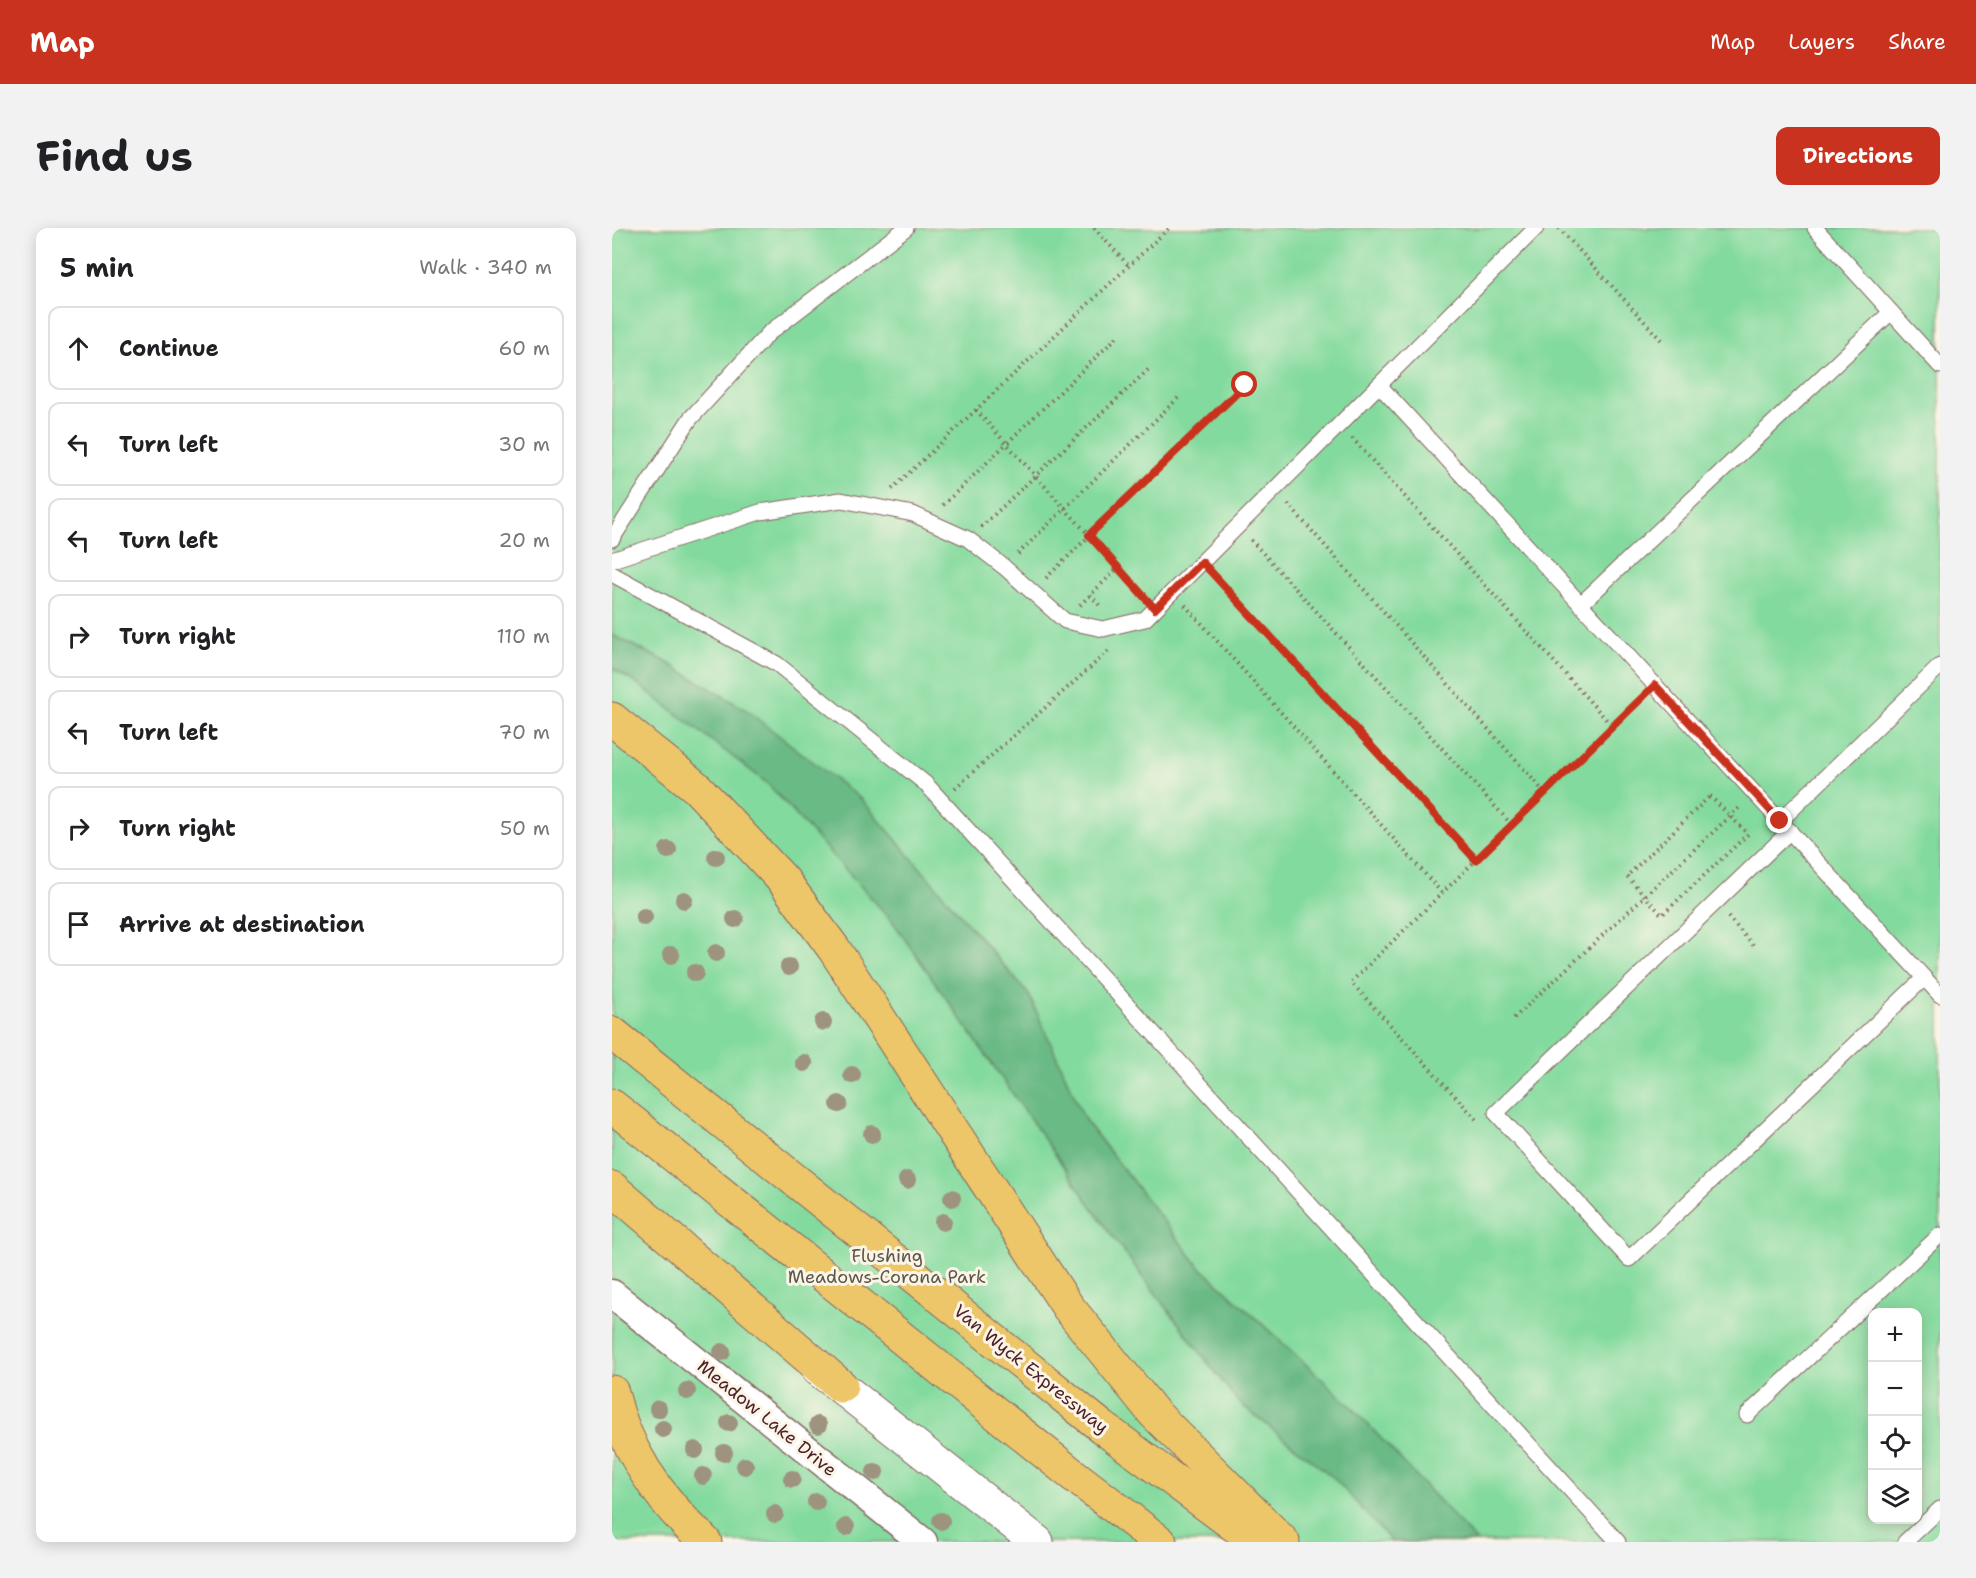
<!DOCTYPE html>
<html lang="en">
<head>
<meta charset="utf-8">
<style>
  body { margin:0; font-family:"Shantell Sans",sans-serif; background:#f2f2f2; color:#202124 }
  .controls { position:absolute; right:18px; bottom:18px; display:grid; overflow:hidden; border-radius:12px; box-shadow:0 3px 15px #0003 }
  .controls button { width:54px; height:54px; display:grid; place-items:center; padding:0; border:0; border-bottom:2px solid #e0e0e0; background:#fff; color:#202124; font:30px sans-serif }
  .stop { position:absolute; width:18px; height:18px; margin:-14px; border:4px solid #c8321e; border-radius:50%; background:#fff }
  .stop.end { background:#c8321e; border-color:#fff; box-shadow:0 2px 6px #0008 }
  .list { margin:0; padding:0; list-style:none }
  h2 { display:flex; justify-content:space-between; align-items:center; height:78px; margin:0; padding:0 24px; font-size:26px }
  h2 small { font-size:20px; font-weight:400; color:#757577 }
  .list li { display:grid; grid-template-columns:39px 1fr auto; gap:18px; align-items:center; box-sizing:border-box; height:84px; margin:0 12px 12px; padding:0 12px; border:2px solid #e0e0e0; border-radius:12px }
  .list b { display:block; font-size:22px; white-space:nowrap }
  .list em { font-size:20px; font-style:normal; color:#757577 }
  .icon { flex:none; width:33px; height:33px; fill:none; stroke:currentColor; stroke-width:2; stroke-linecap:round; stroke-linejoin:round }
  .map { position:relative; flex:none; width:1328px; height:1314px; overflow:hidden; border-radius:12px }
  header { display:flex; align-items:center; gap:36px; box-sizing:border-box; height:84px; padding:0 30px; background:#c8321e; color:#fff }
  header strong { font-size:28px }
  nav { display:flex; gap:33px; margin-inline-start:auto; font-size:21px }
  .intro { display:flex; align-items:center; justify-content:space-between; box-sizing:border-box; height:144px; padding:0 36px }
  h1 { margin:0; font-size:42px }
  .button { padding:15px 27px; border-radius:12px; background:#c8321e; color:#fff; font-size:21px; font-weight:700 }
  main { display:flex; gap:36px; padding:0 36px }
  aside { flex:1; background:#fff; border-radius:12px; box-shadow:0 3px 15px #0003 }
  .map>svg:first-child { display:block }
</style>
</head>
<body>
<header>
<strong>Map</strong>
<nav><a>Map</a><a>Layers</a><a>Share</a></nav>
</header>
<div class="intro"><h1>Find us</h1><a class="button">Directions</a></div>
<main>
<aside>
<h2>5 min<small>Walk · 340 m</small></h2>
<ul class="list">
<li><svg class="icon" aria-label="ahead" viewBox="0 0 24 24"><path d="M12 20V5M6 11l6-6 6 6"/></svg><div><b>Continue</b></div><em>60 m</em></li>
<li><svg class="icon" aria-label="left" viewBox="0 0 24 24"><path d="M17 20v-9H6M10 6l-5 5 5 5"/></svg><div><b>Turn left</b></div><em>30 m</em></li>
<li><svg class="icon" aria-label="left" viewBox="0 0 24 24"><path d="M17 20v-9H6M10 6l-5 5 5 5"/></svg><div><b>Turn left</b></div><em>20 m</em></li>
<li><svg class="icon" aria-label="right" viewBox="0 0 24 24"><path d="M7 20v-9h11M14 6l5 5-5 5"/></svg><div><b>Turn right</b></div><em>110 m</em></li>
<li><svg class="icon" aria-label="left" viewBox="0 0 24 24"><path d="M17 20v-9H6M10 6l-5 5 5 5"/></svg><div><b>Turn left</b></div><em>70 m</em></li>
<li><svg class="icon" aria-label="right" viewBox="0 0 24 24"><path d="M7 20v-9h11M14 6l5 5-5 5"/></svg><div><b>Turn right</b></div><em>50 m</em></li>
<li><svg class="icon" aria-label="arrive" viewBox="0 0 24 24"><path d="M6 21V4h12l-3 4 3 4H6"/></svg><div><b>Arrive at destination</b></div></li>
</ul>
</aside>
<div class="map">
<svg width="1328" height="1314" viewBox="0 0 1328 1314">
  <rect width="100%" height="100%" fill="#fcf5e5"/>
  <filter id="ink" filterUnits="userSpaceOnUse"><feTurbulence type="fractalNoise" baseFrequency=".0167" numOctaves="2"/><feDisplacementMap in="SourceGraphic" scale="12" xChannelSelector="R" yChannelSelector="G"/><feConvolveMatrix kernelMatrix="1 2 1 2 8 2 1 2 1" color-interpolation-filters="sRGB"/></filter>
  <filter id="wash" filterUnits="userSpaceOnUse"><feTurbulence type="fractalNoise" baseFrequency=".008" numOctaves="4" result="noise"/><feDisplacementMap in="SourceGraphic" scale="24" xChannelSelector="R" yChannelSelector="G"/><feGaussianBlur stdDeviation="1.35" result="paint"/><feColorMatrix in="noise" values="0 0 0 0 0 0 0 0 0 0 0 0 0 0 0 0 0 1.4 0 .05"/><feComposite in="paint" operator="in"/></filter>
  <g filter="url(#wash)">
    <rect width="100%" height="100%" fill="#efdcb9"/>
    <path fill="#83da9e" stroke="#667c64" stroke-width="1.5" fill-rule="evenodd" d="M0,0h1328v1314h-1328zM1260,1084h46v208h-46z"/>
    <path fill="#6aba85" stroke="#5a6c58" stroke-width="1.5" d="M0,407l51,25 83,50 116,90 167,195 56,125 113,145 153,141 126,136h-85l-58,-64 -96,-76 -126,-166 -219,-314 -126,-139 -129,-99 -26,-16z"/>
  </g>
  <g filter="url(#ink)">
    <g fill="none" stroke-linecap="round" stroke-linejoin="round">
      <g stroke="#84615d" stroke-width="17">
        <g id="service">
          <path d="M1203,0l125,138"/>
          <path d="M767,157l561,610"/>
          <path d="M0,311l78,-120 79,-86 137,-105"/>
          <path d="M0,332l148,-48 81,-12 72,14 55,25 36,28 61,54 38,8 42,-10 391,-391"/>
          <path d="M0,346l165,90 149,120 692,758"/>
          <path d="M969,376l310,-292"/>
          <path d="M1168,593l160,-155"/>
          <path d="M1178,603l-294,282 133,146 295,-281"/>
          <path d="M1135,1187l193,-180"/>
          <path d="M1293,1314l35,-33"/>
        </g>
      </g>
      <g stroke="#84615d" stroke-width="31">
        <path id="minor" d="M0,1066l311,248"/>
      </g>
      <g stroke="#84615d" stroke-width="35">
        <path id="tertiary" d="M206,1141l219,173"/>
      </g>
      <g stroke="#84615d" stroke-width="35">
        <g id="motorway">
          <path d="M0,491l85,69 86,92 51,69 234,358 86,106 129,129"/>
          <path d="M0,805l490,394 155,115"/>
          <path d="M0,878l456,365 92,71"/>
          <path d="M0,960l229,198"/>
          <path d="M0,1164c13,59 50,110 93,150"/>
        </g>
      </g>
      <g stroke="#84615d" stroke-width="4" stroke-dasharray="1.5 4.5" stroke-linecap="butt">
        <path d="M482,0l35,38"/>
        <path d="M947,0l103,113"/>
        <path d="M364,182l167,185"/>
        <path d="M740,210l261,289"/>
        <path d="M280,261l277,-261"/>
        <path d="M676,276l257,289"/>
        <path d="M331,277l174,-168"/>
        <path d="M369,299l168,-158"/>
        <path d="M639,312l261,285"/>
        <path d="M406,326l161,-157"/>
        <path d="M602,347l262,285"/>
        <path d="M434,350l199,-193"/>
        <path d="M478,367l12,13"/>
        <path d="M468,377l38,-37"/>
        <path d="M573,377l257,288"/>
        <path d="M343,560l156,-139"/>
        <path d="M1098,568l38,38 -86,81 -35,-39z"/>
        <path d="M1116,689l26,29"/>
        <path d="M902,790l227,-212"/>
        <path d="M864,891l-125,-137 291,-284"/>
      </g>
      <use href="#service" stroke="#fff" stroke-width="15"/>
      <use href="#minor" stroke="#fff" stroke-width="28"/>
      <use href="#tertiary" stroke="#fff" stroke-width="33"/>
      <use href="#motorway" stroke="#ecc669" stroke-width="33"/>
    </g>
    <g fill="#9e937e">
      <circle cx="56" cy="622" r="9"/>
      <circle cx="104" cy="629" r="9"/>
      <circle cx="72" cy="672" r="9"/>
      <circle cx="32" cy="689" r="9"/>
      <circle cx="123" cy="691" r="9"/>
      <circle cx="104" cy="725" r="9"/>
      <circle cx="59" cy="727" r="9"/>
      <circle cx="177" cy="739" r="9"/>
      <circle cx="83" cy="745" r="9"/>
      <circle cx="211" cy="794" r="9"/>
      <circle cx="192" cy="835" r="9"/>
      <circle cx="240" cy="847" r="9"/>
      <circle cx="227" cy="876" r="9"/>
      <circle cx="260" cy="906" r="9"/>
      <circle cx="295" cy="952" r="9"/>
      <circle cx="340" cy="970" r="9"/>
      <circle cx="331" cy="994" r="9"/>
      <circle cx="110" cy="1124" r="9"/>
      <circle cx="75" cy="1163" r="9"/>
      <circle cx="46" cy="1181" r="9"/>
      <circle cx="117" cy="1195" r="9"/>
      <circle cx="206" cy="1197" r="9"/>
      <circle cx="51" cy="1201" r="9"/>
      <circle cx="83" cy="1222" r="9"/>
      <circle cx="112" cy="1225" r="9"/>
      <circle cx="133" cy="1238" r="9"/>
      <circle cx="263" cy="1244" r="9"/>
      <circle cx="91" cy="1248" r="9"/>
      <circle cx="180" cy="1251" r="9"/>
      <circle cx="204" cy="1274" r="9"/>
      <circle cx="163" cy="1286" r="9"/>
      <circle cx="329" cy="1293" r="9"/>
      <circle cx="234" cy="1299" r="9"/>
    </g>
  </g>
  <g fill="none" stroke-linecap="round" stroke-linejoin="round" filter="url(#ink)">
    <path stroke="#c8321e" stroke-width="8" d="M633,157l-156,150 66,74 47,-47 274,298 179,-175 125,136"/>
  </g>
  <g text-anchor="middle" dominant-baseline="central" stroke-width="6" stroke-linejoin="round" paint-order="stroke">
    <g font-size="18" fill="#5b574e" stroke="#fcf5e5">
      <text x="275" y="1028">Flushing<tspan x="275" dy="21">Meadows-Corona Park</tspan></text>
    </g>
    <g font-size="18" fill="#4a1f2b" stroke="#fcf5e5">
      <text transform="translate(419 1141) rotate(39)">Van Wyck Expressway</text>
      <text transform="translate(155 1190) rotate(39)">Meadow Lake Drive</text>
    </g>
  </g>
</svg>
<div class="controls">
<button>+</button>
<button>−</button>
<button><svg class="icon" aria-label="locate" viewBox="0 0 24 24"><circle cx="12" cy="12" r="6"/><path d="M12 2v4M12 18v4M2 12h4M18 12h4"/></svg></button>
<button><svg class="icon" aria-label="layers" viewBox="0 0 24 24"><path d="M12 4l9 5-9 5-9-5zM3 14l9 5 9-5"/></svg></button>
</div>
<div class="stop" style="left:633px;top:157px"></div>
<div class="stop end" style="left:1168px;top:593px"></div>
</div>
</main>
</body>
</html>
